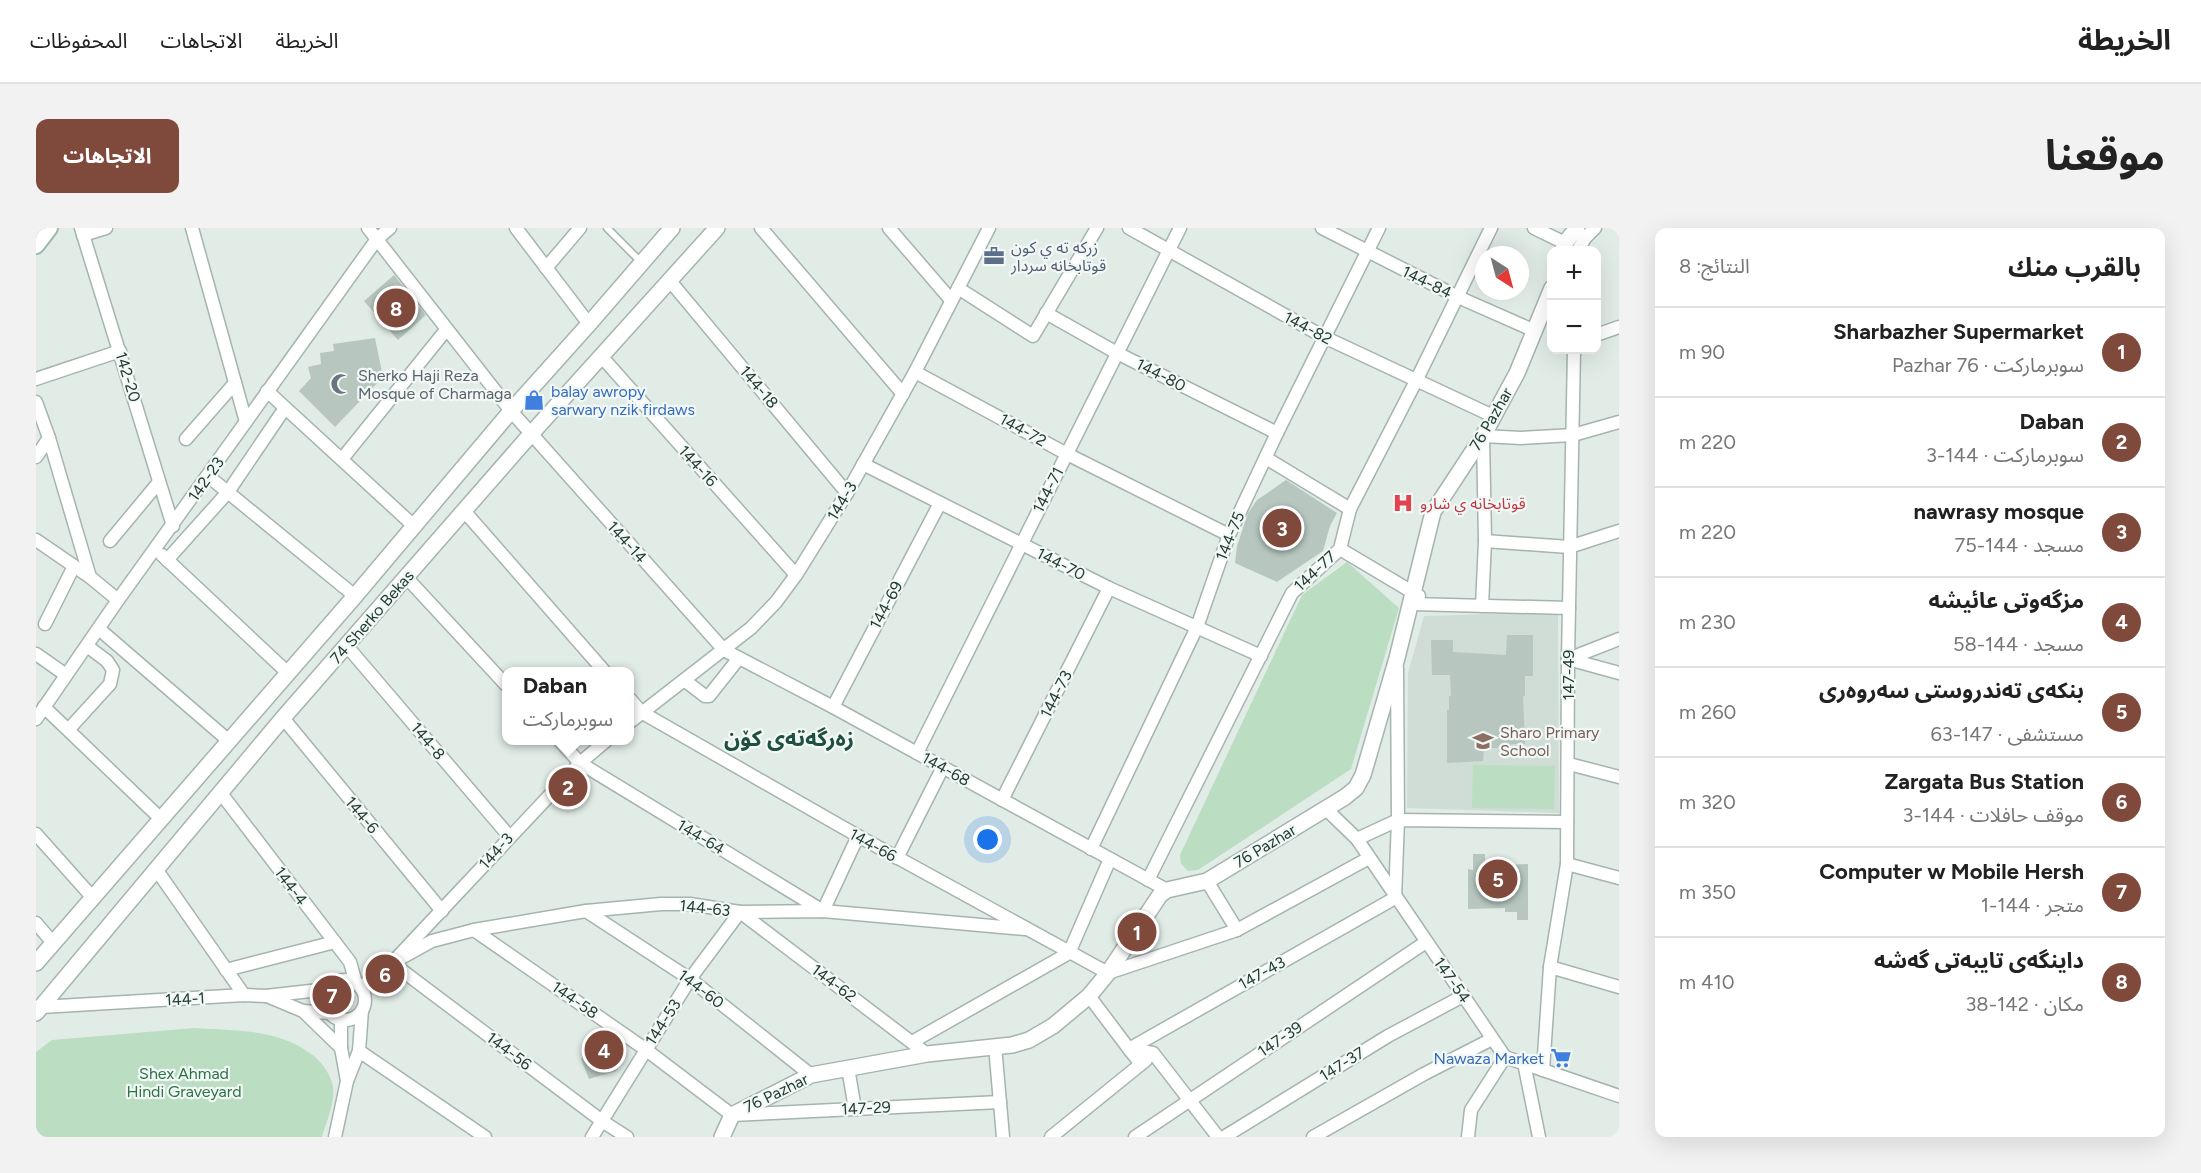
<!DOCTYPE html>
<html lang="ar">
<head>
<meta charset="utf-8">
<style>
  body { margin:0; font-family:Figtree,"Noto Sans Arabic",sans-serif; background:#f2f2f2; color:#222; direction:rtl }
  .controls { position:absolute; right:18px; top:18px; display:grid; overflow:hidden; border-radius:12px; box-shadow:0 6px 24px #0002 }
  .controls button { width:54px; height:54px; display:grid; place-items:center; padding:0; border:0; border-bottom:2px solid #e0e0e0; background:#fff; color:#222; font:30px sans-serif }
  .compass { position:absolute; left:1439px; top:18px; width:54px; height:54px; border-radius:50%; background:#fff; box-shadow:0 6px 24px #0002; rotate:144deg }
  .you { position:absolute; left:952px; top:612px; width:21px; height:21px; margin:-15px; border:4px solid #fff; border-radius:50%; background:#1a73e8; box-shadow:0 0 0 9px #1a73e833 }
  .badge { display:grid; place-items:center; width:39px; height:39px; border-radius:50%; background:#7f493b; color:#fff; font-size:20px; font-weight:700 }
  .pin { position:absolute; translate:-50% -50%; border:3px solid #fff; box-shadow:0 2px 6px #0006 }
  .popup { position:absolute; left:466px; top:439px; width:132px; height:78px; box-sizing:border-box; display:grid; place-content:center; border-radius:12px; background:#fff; filter:drop-shadow(0 2px 4px #0005); font-size:20px; white-space:nowrap; color:#767676 }
  .popup b { font-size:22px; color:#222 }
  .popup::after { content:''; position:absolute; left:50%; top:100%; margin-left:-12px; border:12px solid transparent; border-top-color:#fff }
  .list { margin:0; padding:0; list-style:none }
  h2 { display:flex; justify-content:space-between; align-items:center; height:78px; margin:0; padding:0 24px; font-size:26px }
  h2 small { font-size:20px; font-weight:400; color:#767676 }
  .list li { display:grid; grid-template-columns:39px 1fr auto; gap:18px; align-items:center; box-sizing:border-box; height:90px; padding:0 24px; border-top:2px solid #e0e0e0 }
  .list b { display:block; font-size:22px; white-space:nowrap }
  .list p { margin:0; font-size:20px; white-space:nowrap; color:#767676 }
  .list em { font-size:20px; font-style:normal; color:#767676 }
  .map { position:relative; flex:none; width:1583px; height:909px; overflow:hidden; direction:ltr; border-radius:12px }
  header { display:flex; align-items:center; gap:36px; box-sizing:border-box; height:84px; padding:0 30px; background:#fff; border-bottom:2px solid #e0e0e0 }
  header strong { font-size:28px }
  nav { display:flex; gap:33px; margin-inline-start:auto; font-size:21px }
  .intro { display:flex; align-items:center; justify-content:space-between; box-sizing:border-box; height:144px; padding:0 36px }
  h1 { margin:0; font-size:42px }
  .button { padding:15px 27px; border-radius:12px; background:#7f493b; color:#fff; font-size:21px; font-weight:700 }
  main { display:flex; gap:36px; padding:0 36px }
  aside { flex:1; background:#fff; border-radius:12px; box-shadow:0 6px 24px #0002 }
  .map>svg:first-child { display:block }
</style>
</head>
<body>
<header>
<strong>الخريطة</strong>
<nav><a>الخريطة</a><a>الاتجاهات</a><a>المحفوظات</a></nav>
</header>
<div class="intro"><h1>موقعنا</h1><a class="button">الاتجاهات</a></div>
<main>
<aside>
<h2>بالقرب منك<small>النتائج: 8</small></h2>
<ul class="list">
<li><span class="badge">1</span><div><b>Sharbazher Supermarket</b><p>سوبرماركت · 76 Pazhar</p></div><em>90 m</em></li>
<li><span class="badge">2</span><div><b>Daban</b><p>سوبرماركت · 144-3</p></div><em>220 m</em></li>
<li><span class="badge">3</span><div><b>nawrasy mosque</b><p>مسجد · 144-75</p></div><em>220 m</em></li>
<li><span class="badge">4</span><div><b>مزگەوتی عائیشە</b><p>مسجد · 144-58</p></div><em>230 m</em></li>
<li><span class="badge">5</span><div><b>بنکەی تەندروستی سەروەری</b><p>مستشفى · 147-63</p></div><em>260 m</em></li>
<li><span class="badge">6</span><div><b>Zargata Bus Station</b><p>موقف حافلات · 144-3</p></div><em>320 m</em></li>
<li><span class="badge">7</span><div><b>Computer w Mobile Hersh</b><p>متجر · 144-1</p></div><em>350 m</em></li>
<li><span class="badge">8</span><div><b>داینگەی تایبەتی گەشە</b><p>مكان · 142-38</p></div><em>410 m</em></li>
</ul>
</aside>
<div class="map">
<svg width="1583" height="909" viewBox="0 0 1583 909">
  <rect width="100%" height="100%" fill="#e2ece7"/>
  <path fill="#d0dcd6" d="M1522,384l1,201 -152,-5 1,-135 16,-57z"/>
  <g fill="#bbddc2">
    <path d="M1311,334l52,46 -48,161 -153,101 -10,1 -7,-7 -1,-9 122,-260z"/>
    <path d="M1437,537l82,1 -1,43 -82,-1z"/>
    <path d="M158,800c44,3 84,0 120,28 9,8 17,19 19,31 2,17 -7,35 -11,50h-286v-85l16,-12z"/>
  </g>
  <g fill="#b7c7c0">
    <path d="M358,47l32,40 -28,25 -34,-39z"/>
    <path d="M339,110l8,39 -48,50 -36,-36 12,-13 -3,-11 13,-3 -1,-11 14,-2 -1,-7z"/>
    <path d="M1250,252l51,33 -7,13 -7,25 -46,31 -42,-19 2,-17 11,-33 9,-13z"/>
    <path d="M1471,407h26v41h-8v20h-2l2,48h-14v2h-13v2h-14l-1,13 -36,2v-53h2v-14h2l-1,-21h-18l-1,-35h22v12l53,3z"/>
    <path d="M1437,626h12v7h22v4l21,-1v56h-11v-8h-12v-4l-37,1v-40l5,1z"/>
    <path d="M564,805l6,4 5,-1 5,3 4,4 5,14 -9,14 -27,8 -8,-20 12,-19z"/>
  </g>
  <g fill="none" stroke-linecap="round" stroke-linejoin="round">
    <g stroke="#a5b4ae" stroke-width="9">
      <path id="service" d="M571,0l35,35"/>
    </g>
    <g stroke="#a5b4ae" stroke-width="15">
      <g id="minor">
        <path d="M45,0l92,298"/>
        <path d="M156,0l54,194"/>
        <path d="M332,0l143,183 213,239 109,57 334,183"/>
        <path d="M480,0l73,96"/>
        <path d="M725,0l142,166"/>
        <path d="M853,0l62,72"/>
        <path d="M1093,0l195,109 169,79"/>
        <path d="M1286,0l136,69 77,34"/>
        <path d="M1498,0l31,15"/>
        <path d="M47,7l23,-7"/>
        <path d="M1542,22l7,-12 10,-10"/>
        <path d="M510,40l34,-40"/>
        <path d="M634,53l177,212"/>
        <path d="M922,60l75,48 64,-108"/>
        <path d="M1010,85l71,40 160,80"/>
        <path d="M1560,107l23,-8"/>
        <path d="M565,128l195,219"/>
        <path d="M879,144l152,82 162,81"/>
        <path d="M0,151l84,-28"/>
        <path d="M231,163l147,135"/>
        <path d="M0,174l13,36 41,139"/>
        <path d="M150,211l49,-56"/>
        <path d="M0,229l13,-19"/>
        <path d="M1230,230l84,51"/>
        <path d="M306,231l104,-129"/>
        <path d="M827,236l246,124 152,68"/>
        <path d="M172,248l147,120"/>
        <path d="M429,284l140,160"/>
        <path d="M0,312l54,37 28,23"/>
        <path d="M74,313l49,-59"/>
        <path d="M1449,313l84,6 50,-16"/>
        <path d="M1304,321l79,47"/>
        <path d="M126,327l126,118"/>
        <path d="M131,332l61,-68 57,-84"/>
        <path d="M370,349l100,108"/>
        <path d="M1375,376l158,4"/>
        <path d="M1446,378l3,-65 -2,-105 38,2 52,-3 46,-13"/>
        <path d="M9,396l29,-58"/>
        <path d="M63,401l130,112"/>
        <path d="M310,417l163,191"/>
        <path d="M0,426l30,21"/>
        <path d="M1532,431l51,-20"/>
        <path d="M1532,431l51,14"/>
        <path d="M648,452l21,16h4l30,-38"/>
        <path d="M594,471l11,13 217,124 250,137 129,-43 132,-72"/>
        <path d="M8,479l117,112"/>
        <path d="M797,479l107,-204"/>
        <path d="M247,490l159,193"/>
        <path d="M0,491l82,-119 259,-361 13,-11"/>
        <path d="M594,494l121,-94 25,-26 20,-27 51,-82 68,-121 74,-144"/>
        <path d="M33,501l41,-45 3,-14 -6,-9 -20,-15"/>
        <path d="M523,512l21,23 243,148 35,-75"/>
        <path d="M881,525l263,-525"/>
        <path d="M1533,536l50,13"/>
        <path d="M184,564l130,170 6,21"/>
        <path d="M966,572l107,-212"/>
        <path d="M1290,581l31,30 148,218 114,39"/>
        <path d="M0,606l57,64"/>
        <path d="M1321,611l41,-19 169,2"/>
        <path d="M1055,621l106,-222 32,-92 48,-102 102,-205"/>
        <path d="M861,630l46,-91"/>
        <path d="M1531,636l52,14"/>
        <path d="M120,641l88,126"/>
        <path d="M1112,652l144,-287 48,-44 10,-40 66,-128 75,-153"/>
        <path d="M1171,653l30,49"/>
        <path d="M550,683l104,68 121,96"/>
        <path d="M0,695l17,20"/>
        <path d="M438,702l171,119 87,66 268,-13"/>
        <path d="M1514,739l69,20"/>
        <path d="M190,742l109,-28"/>
        <circle cx="309" cy="772" r="20"/>
        <path d="M325,759l31,-24 188,-200 27,-23"/>
        <path d="M231,768l36,15 27,2"/>
        <path d="M1053,768l40,53 24,4 65,84"/>
        <path d="M5,779l203,-12 22,1 62,-7"/>
        <path d="M267,783l38,37"/>
        <path d="M305,791v29l6,33"/>
        <path d="M876,814l157,-89 41,-94"/>
        <path d="M959,818l8,91"/>
        <path d="M323,823l126,86"/>
        <path d="M1488,835l15,74"/>
        <path d="M1105,836l-12,-15 266,-151 3,-78 -1,-152"/>
        <path d="M812,840l7,41"/>
        <path d="M1507,842l7,-103 17,-103 1,-205 6,-309"/>
        <path d="M299,909l12,-56 12,-30 3,-41"/>
        <path d="M556,909l98,-158 50,-67 187,142"/>
        <path d="M591,909l-25,-16 -210,-158 40,-22 42,-11 112,-19 75,-7h29l50,8 83,-1 202,18"/>
        <path d="M1015,909l95,-77"/>
        <path d="M1099,909l291,-195"/>
        <path d="M1188,909l164,-101 75,-40"/>
        <path d="M1277,909l111,-63 68,-35"/>
        <path d="M1432,909l3,-27 34,-53"/>
      </g>
    </g>
    <g stroke="#a5b4ae" stroke-width="18">
      <g id="tertiary">
        <path d="M1527,22l2,-7 12,-15"/>
        <path d="M0,735l319,-367 156,-185 78,-87 83,-96"/>
        <path d="M0,785l247,-295 248,-284 186,-206"/>
        <path d="M686,909l10,-22 79,-40 116,-21 85,-9 17,-5 24,-14 36,-30 19,-23 52,-78 7,-5 40,-9 138,-84 11,-9 7,-13 34,-117 36,-146 50,-76 34,-63 35,-85"/>
      </g>
    </g>
    <g stroke="#a0b8ae" stroke-width="20">
      <path id="secondary" d="M0,17l13,-17"/>
    </g>
    <use href="#service" stroke="#fff" stroke-width="6"/>
    <use href="#minor" stroke="#fff" stroke-width="12"/>
    <use href="#tertiary" stroke="#fff" stroke-width="15"/>
    <use href="#secondary" stroke="#fff" stroke-width="16"/>
  </g>
  <defs>
    <g id="office-bare" transform="scale(1.62)"><path d="M-6-3h4V-5.5h4V-3h4V5H-6ZM-1-4.5V-3h2v-1.5ZM-6 0V1H6V0Z" fill="#5c6f8a" stroke="#f2f8f5" stroke-width="2.5" paint-order="stroke"/></g>
    <g id="mosque-bare" transform="scale(1.62)"><path d="M3.5-4.9A6 6 0 1 0 3.5 4.9A5 5 0 1 1 3.5-4.9Z" fill="#6b7280" stroke="#f2f8f5" stroke-width="2.5" paint-order="stroke"/></g>
    <g id="shop-bare" transform="scale(1.62)"><path d="M-5-2.5h2.3a2.7 3.5 0 0 1 5.4 0H5L5.5 6h-11ZM-1.5-2.5h3a1.5 2.3 0 0 0-3 0Z" fill="#3f7fe0" stroke="#f2f8f5" stroke-width="2.5" paint-order="stroke"/></g>
    <g id="hospital-bare" transform="scale(1.62)"><path d="M-5-5h3v3.5h4V-5h3V5h-3V1.5h-4V5h-3Z" fill="#e0444e" stroke="#f2f8f5" stroke-width="2.5" paint-order="stroke"/></g>
    <g id="school-bare" transform="scale(1.62)"><path d="M0-5L7-2L0 1L-7-2ZM-4 1L0 2.5L4 1V4Q0 6-4 4Z" fill="#8d6e63" stroke="#f2f8f5" stroke-width="2.5" paint-order="stroke"/></g>
    <g id="supermarket-bare" transform="scale(1.62)"><path d="M-6-5.5h2.5l.6 2H6L4.5 2H-2.5L-4.4-4H-6ZM-1.5 3.2a1.3 1.3 0 1 0 .1 0ZM3 3.2a1.3 1.3 0 1 0 .1 0Z" fill="#3f7fe0" stroke="#f2f8f5" stroke-width="2.5" paint-order="stroke"/></g>
  </defs>
  <g fill-rule="evenodd">
    <use href="#office-bare" x="958" y="28"/>
    <use href="#mosque-bare" x="305" y="156"/>
    <use href="#shop-bare" x="498" y="172"/>
    <use href="#hospital-bare" x="1367" y="275"/>
    <use href="#school-bare" x="1447" y="513"/>
    <use href="#supermarket-bare" x="1525" y="830"/>
  </g>
  <g text-anchor="middle" dominant-baseline="central" stroke-width="4.5" stroke-linejoin="round" paint-order="stroke">
    <g font-size="16" fill="#4e5e75" stroke="#f2f8f5" text-anchor="start">
      <text x="975" y="19">زركه ته ي كون<tspan x="975" dy="18">قوتابخانه سردار</tspan></text>
    </g>
    <g font-size="16" fill="#223d34" stroke="#f2f8f5">
      <text transform="translate(1391 54) rotate(26)">144-84</text>
      <text transform="translate(1272 100) rotate(28)">144-82</text>
      <text transform="translate(1125 147) rotate(27)">144-80</text>
      <text transform="translate(92 149) rotate(73)">142-20</text>
      <text transform="translate(723 159) rotate(50)">144-18</text>
      <text transform="translate(1455 191) rotate(-60)">76 Pazhar</text>
      <text transform="translate(987 202) rotate(29)">144-72</text>
      <text transform="translate(662 238) rotate(48)">144-16</text>
      <text transform="translate(170 251) rotate(-55)">142-23</text>
      <text transform="translate(1012 262) rotate(-63)">144-71</text>
      <text transform="translate(806 273) rotate(-59)">144-3</text>
      <text transform="translate(1194 308) rotate(-68)">144-75</text>
      <text transform="translate(591 314) rotate(48)">144-14</text>
      <text transform="translate(1025 336) rotate(27)">144-70</text>
      <text transform="translate(1279 343) rotate(-43)">144-77</text>
      <text transform="translate(850 377) rotate(-62)">144-69</text>
      <text transform="translate(336 389) rotate(-49)">74 Sherko Bekas</text>
      <text transform="translate(1532 447) rotate(-90)">147-49</text>
      <text transform="translate(1020 466) rotate(-63)">144-73</text>
      <text transform="translate(392 513) rotate(50)">144-8</text>
      <text transform="translate(910 541) rotate(29)">144-68</text>
      <text transform="translate(326 587) rotate(50)">144-6</text>
      <text transform="translate(665 609) rotate(31)">144-64</text>
      <text transform="translate(837 617) rotate(29)">144-66</text>
      <text transform="translate(1229 618) rotate(-31)">76 Pazhar</text>
      <text transform="translate(460 623) rotate(-48)">144-3</text>
      <text transform="translate(255 658) rotate(53)">144-4</text>
      <text transform="translate(669 680) rotate(6)">144-63</text>
      <text transform="translate(1226 745) rotate(-29)">147-43</text>
      <text transform="translate(1416 752) rotate(55)">147-54</text>
      <text transform="translate(798 755) rotate(37)">144-62</text>
      <text transform="translate(665 761) rotate(37)">144-60</text>
      <text transform="translate(149 771) rotate(-3)">144-1</text>
      <text transform="translate(539 772) rotate(35)">144-58</text>
      <text transform="translate(627 794) rotate(-57)">144-53</text>
      <text transform="translate(1244 811) rotate(-34)">147-39</text>
      <text transform="translate(473 823) rotate(37)">144-56</text>
      <text transform="translate(1306 836) rotate(-32)">147-37</text>
      <text transform="translate(740 865) rotate(-26)">76 Pazhar</text>
      <text transform="translate(830 880) rotate(-3)">147-29</text>
    </g>
    <g font-size="16" fill="#5b616d" stroke="#f2f8f5" text-anchor="start">
      <text x="322" y="147">Sherko Haji Reza<tspan x="322" dy="18">Mosque of Charmaga</tspan></text>
    </g>
    <g font-size="16" fill="#366cbe" stroke="#f2f8f5" text-anchor="start">
      <text x="515" y="163">balay awropy<tspan x="515" dy="18">sarwary nzik firdaws</tspan></text>
      <text x="1508" y="830" text-anchor="end">Nawaza Market</text>
    </g>
    <g font-size="16" fill="#be3a42" stroke="#f2f8f5" text-anchor="start">
      <text x="1384" y="275">قوتابخانه ي شارو</text>
    </g>
    <g font-size="16" fill="#785e54" stroke="#f2f8f5" text-anchor="start">
      <text x="1464" y="504">Sharo Primary<tspan x="1464" dy="18">School</tspan></text>
    </g>
    <g font-size="16" fill="#2c7344" stroke="#f2f8f5">
      <text x="148" y="845">Shex Ahmad<tspan x="148" dy="18">Hindi Graveyard</tspan></text>
    </g>
    <g font-size="22" font-weight="bold" fill="#1e4f40" stroke="#f2f8f5">
      <text x="753" y="510">زەرگەتەی کۆن</text>
    </g>
  </g>
</svg>
<div class="controls">
<button>+</button>
<button>−</button>
</div>
<svg class="compass" viewBox="-18 -18 36 36"><path d="M0-13l5 13h-10z" fill="#e53935"/><path d="M0 13l5-13h-10z" fill="#767676"/></svg>
<div class="you"></div>
<div class="pin badge" style="left:1101px;top:704px">1</div>
<div class="pin badge" style="left:532px;top:559px">2</div>
<div class="popup"><b>Daban</b>سوبرماركت</div>
<div class="pin badge" style="left:1246px;top:300px">3</div>
<div class="pin badge" style="left:568px;top:822px">4</div>
<div class="pin badge" style="left:1462px;top:651px">5</div>
<div class="pin badge" style="left:349px;top:746px">6</div>
<div class="pin badge" style="left:296px;top:767px">7</div>
<div class="pin badge" style="left:360px;top:80px">8</div>
</div>
</main>
</body>
</html>
